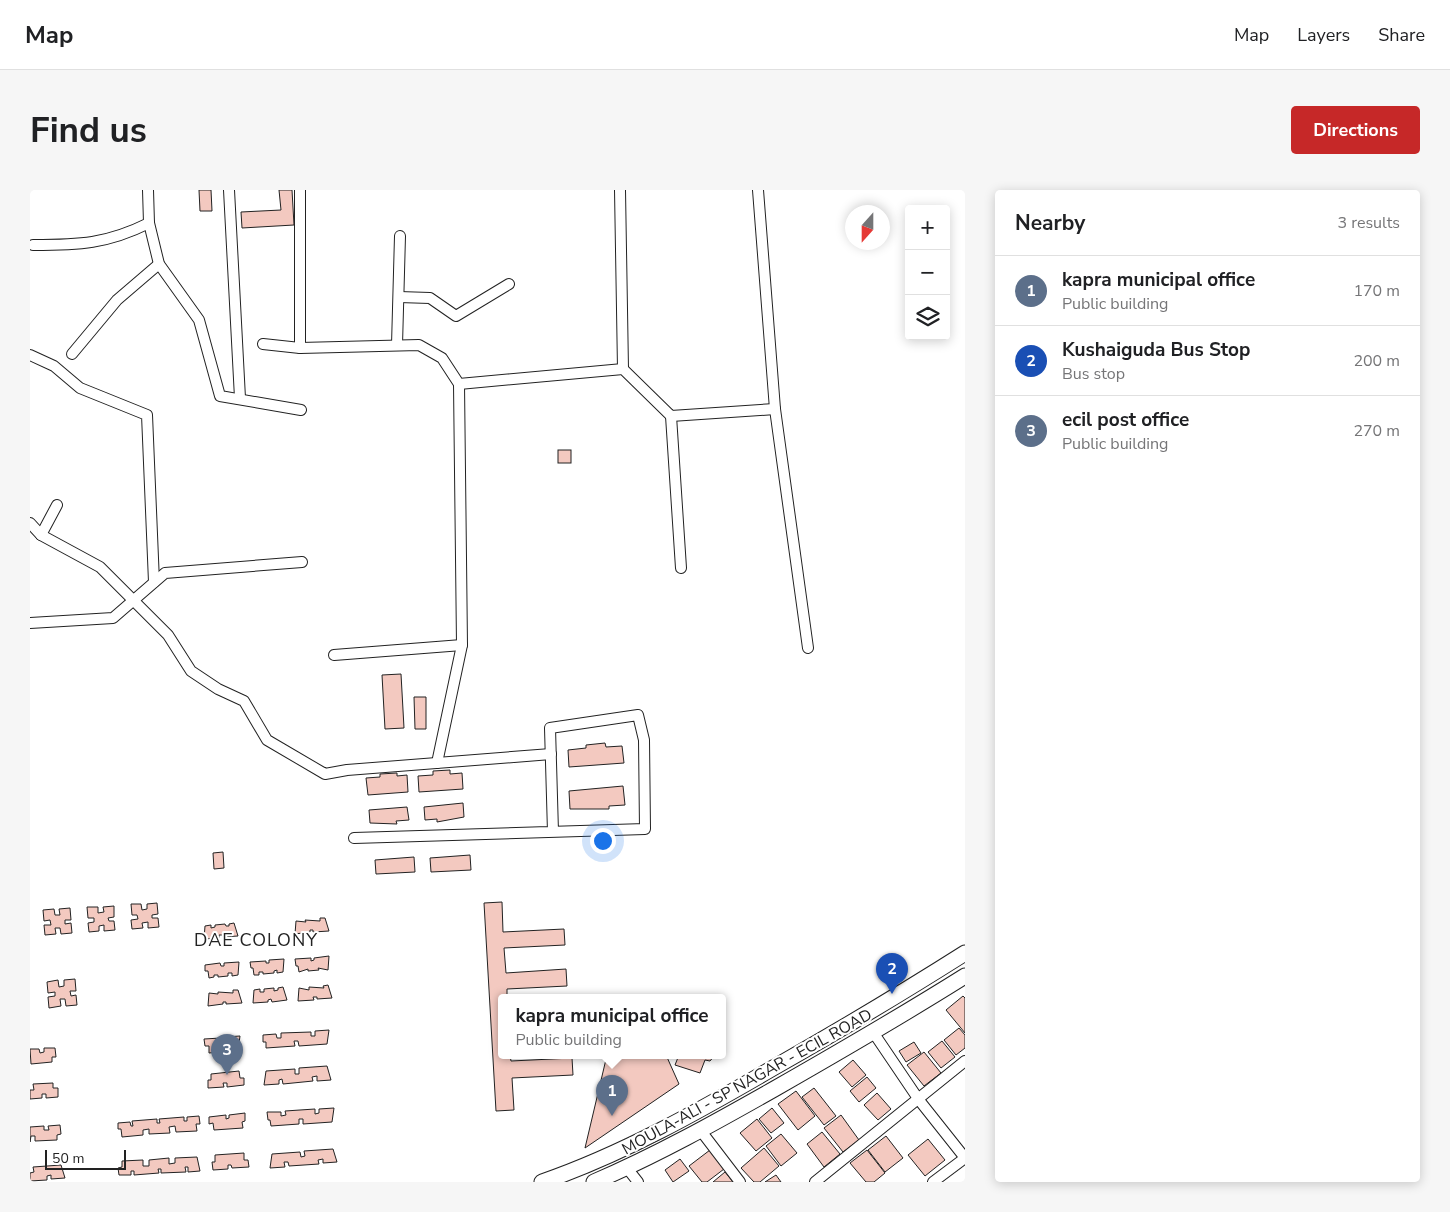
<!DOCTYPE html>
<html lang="en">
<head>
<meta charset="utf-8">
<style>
  body { margin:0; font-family:"Nunito Sans",sans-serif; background:#f6f6f6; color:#202124 }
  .controls { position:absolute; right:15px; top:15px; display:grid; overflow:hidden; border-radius:5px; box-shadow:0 2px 12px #0003 }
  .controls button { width:45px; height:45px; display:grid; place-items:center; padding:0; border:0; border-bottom:1px solid #e0e0e0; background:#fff; color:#202124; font:25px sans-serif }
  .compass { position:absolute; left:815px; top:15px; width:45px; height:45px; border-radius:50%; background:#fff; box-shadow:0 2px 12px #0003; rotate:201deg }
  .scale { position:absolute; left:15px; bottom:12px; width:81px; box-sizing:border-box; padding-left:5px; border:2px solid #222; border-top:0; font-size:14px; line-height:18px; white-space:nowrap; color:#222; -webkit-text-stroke:4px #fff; paint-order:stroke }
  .you { position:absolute; left:572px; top:650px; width:18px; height:18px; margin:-12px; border:4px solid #fff; border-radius:50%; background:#1a73e8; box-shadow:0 0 0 8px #1a73e833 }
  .badge { display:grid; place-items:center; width:32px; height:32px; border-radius:50%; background:#c62828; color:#fff; font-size:16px; font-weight:700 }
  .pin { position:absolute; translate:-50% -41px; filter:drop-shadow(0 1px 2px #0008) }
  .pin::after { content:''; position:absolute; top:26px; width:18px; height:15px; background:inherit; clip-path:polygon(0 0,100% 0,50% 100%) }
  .popup { position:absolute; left:468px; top:804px; width:228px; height:65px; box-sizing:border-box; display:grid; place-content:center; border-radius:5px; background:#fff; filter:drop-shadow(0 1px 4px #0005); font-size:16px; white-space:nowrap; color:#757577 }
  .popup b { font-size:19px; color:#202124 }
  .popup::after { content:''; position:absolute; left:50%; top:100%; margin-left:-10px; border:10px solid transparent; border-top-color:#fff }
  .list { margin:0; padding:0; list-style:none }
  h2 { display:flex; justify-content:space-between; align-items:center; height:65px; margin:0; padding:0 20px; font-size:21px }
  h2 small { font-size:16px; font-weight:400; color:#757577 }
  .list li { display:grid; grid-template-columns:32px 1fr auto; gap:15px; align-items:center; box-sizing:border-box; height:70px; padding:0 20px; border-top:1px solid #e0e0e0 }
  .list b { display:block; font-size:19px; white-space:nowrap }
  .list p { margin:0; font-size:16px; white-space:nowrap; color:#757577 }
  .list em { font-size:16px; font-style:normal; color:#757577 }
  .icon { flex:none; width:28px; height:28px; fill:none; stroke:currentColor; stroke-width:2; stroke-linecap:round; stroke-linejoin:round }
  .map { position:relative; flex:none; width:935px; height:992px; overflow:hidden; border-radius:5px }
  header { display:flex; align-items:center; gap:30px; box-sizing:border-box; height:70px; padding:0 25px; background:#fff; border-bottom:1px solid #e0e0e0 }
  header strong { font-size:24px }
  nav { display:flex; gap:28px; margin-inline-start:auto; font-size:18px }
  .intro { display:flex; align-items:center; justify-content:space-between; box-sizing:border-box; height:120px; padding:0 30px }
  h1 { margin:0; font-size:35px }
  .button { padding:12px 22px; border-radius:5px; background:#c62828; color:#fff; font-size:18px; font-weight:700 }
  main { display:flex; gap:30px; padding:0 30px }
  aside { flex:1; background:#fff; border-radius:5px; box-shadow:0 2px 12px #0003 }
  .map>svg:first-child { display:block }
</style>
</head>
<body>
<header>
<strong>Map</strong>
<nav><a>Map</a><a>Layers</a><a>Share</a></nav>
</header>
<div class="intro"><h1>Find us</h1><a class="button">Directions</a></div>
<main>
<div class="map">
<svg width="935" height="992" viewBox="0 0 935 992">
  <rect width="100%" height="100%" fill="#fff"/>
  <g fill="#f3c9c0" stroke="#222">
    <path d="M169,0h12l1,21h-12z"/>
    <path d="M249,0h13l2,35 -52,3 -1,-16 40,-2z"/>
    <rect x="528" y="260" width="13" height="13"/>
    <path d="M371,484l3,54 -19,1 -3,-54z"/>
    <path d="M384,507h12v32h-11z"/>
    <path d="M575,553l1,4 16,-1 2,17 -55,4 -1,-17 18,-2v-3z"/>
    <path d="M420,580v4l12,-1 1,16 -44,3 -1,-16 15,-1v-4z"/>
    <path d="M367,583v3l10,-1 1,17 -40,3 -2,-17 14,-1v-3z"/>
    <path d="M593,596l2,19 -16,1v3h-39l-1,-18z"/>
    <path d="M433,613l1,14 -27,5v-3l-12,1 -1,-13z"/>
    <path d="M377,617l2,13 -13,1 1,3 -27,-1 -1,-13z"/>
    <path d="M193,662l1,16 -10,1 -1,-16z"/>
    <path d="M440,665l1,15 -40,2 -1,-14z"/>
    <path d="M384,667l1,15 -39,2 -1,-14z"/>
    <path d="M472,712l1,30 61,-3 1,16 -61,3 2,25 60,-4 1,17 -60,3v8h-5v58h8l1,6 61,-3 1,17 -61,3 2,32 -18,1 -12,-208z"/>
    <path d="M127,713l1,11 -6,1v3h6l1,9 -11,1v-6l-6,1 1,5 -11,1 -1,-9 7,-1 -1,-4h-5l-1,-11h10l1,6 5,-1v-5z"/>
    <path d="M84,716v11l-6,1 1,3h5l1,9 -11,1v-6l-5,1v5l-10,1 -1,-9 6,-1v-4h-6l-1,-11h11v6l6,-1 -1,-5z"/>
    <path d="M40,718l1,12h-6v4l6,-1 1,10 -11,1 -1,-6h-5l1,6 -11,1 -1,-10h7l-1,-5 -6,1 -1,-11 11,-1 1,6h5l-1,-6z"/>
    <path d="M290,728h5l4,13 -16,1v-2h-3v2l-15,2 1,-13 10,1 -1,-2 15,1z"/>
    <path d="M204,733l4,13 -15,1v-2h-4v3l-15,1 1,-13 6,-1v3l4,-1v-2l10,-1 1,2h3v-2z"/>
    <path d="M299,766l-1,14 -10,-2 1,2 -11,1v-2l-9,3 -1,-6h-2l-1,-7 16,-1v3l3,-1v-2z"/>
    <path d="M254,769l-1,13 -6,1v-3l-3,1v2l-11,1v-2h-4v3h-5l-1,-7h-2l-1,-6 16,-1v2h3v-3z"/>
    <path d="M209,772l-1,13 -6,1v-3h-4v3l-10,1v-2h-4v2l-5,1 -1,-7h-3v-6l15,-2 1,3h3v-3z"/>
    <path d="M45,789l1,12h-6l1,5 5,-1 1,10 -11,1 -1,-7h-5l1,7 -12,2 -1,-11 7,-1v-4l-7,1 -1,-11 11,-2 1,7 5,-1v-6z"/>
    <path d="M298,795l4,13 -15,1v-2h-4l1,3 -16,1 1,-13 10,2v-3l15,1 -1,-2z"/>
    <path d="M253,797l4,13 -15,2 -1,-3 -3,1v2l-15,1 1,-13 6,-1v3h4v-3l10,-1v3l4,-1v-2z"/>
    <path d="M203,800h5l4,13 -16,1v-2h-3v2l-15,2 1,-13 9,1v-2l15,1z"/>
    <path d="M933,806l2,2v35l-19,-23z"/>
    <path d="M929,838l6,7v13l-9,7 -12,-15z"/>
    <path d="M299,840l-2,14 -28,2 -1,-5h-4l1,5 -29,2v-6h-3v-7l13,-1 1,4h4v-5l30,-1v4h4v-5z"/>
    <path d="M210,846l-2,14 -29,3v-7h-4l-1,-7 17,-1v3h4v-4z"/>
    <path d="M912,851l13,16 -14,11 -13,-16z"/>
    <path d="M884,852l7,11 -15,9 -7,-11z"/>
    <path d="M14,858h11l1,9h-4v5l-21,2 -1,-15h9l1,4 4,-1z"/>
    <path d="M894,862l17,21 -17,13 -17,-21z"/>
    <path d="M577,865h59l13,29 -94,64z"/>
    <path d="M649,865h36l-5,6 -5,-1 -5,13 -25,-8z"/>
    <path d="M823,870l13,15 -14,12 -13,-15z"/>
    <path d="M297,876l4,14 -14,1v-5l-5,1 1,4 -30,3 -1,-5 -3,1v4l-15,1 2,-14 29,-2v5h4v-6z"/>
    <path d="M209,881l1,7h4v7l-17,2v-4h-4l1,4 -16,1v-8h3v-6z"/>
    <path d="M837,887l9,11 -17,14 -9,-11z"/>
    <path d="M23,893v5h5v9l-12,1v-4h-4v4l-12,1v-9h4l-1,-6z"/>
    <path d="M784,898l22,28 -12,9 -22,-28z"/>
    <path d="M766,901l19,25 -17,14 -20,-26z"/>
    <path d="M847,903l14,16 -13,11 -14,-15z"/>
    <path d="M304,918l-2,14 -29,2v-5h-4v5l-28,2 -1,-6h-2l-1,-8h14v4l5,-1 -1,-4 30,-2v5l4,-1v-4z"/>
    <path d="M742,918l12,15 -13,10 -12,-14z"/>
    <path d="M215,923v8l-3,1 1,6 -29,2 -1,-7 -4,1v-7l17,-2v4l3,-1v-3z"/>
    <path d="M811,925l18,25 -16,12 -19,-24z"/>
    <path d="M169,926l1,8h-4l1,7 -21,1 -1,-6 -6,1 1,6 -21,1v-5l-6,1v5l-21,2 -1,-8h-3v-6l12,-1 1,4h2l-1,-5 25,-2v4h3l-1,-4 25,-2v4h3v-4z"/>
    <path d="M727,929l15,19 -16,13 -16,-18z"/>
    <path d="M30,935l1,9 -4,1v5l-22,1v-5h-4l-1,6v-15l14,-1v4h5l-1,-4z"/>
    <path d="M792,942l18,22 -16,13 -17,-23z"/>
    <path d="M751,944l16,19 -16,13 -15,-20z"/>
    <path d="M856,946l17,22 -18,14 -17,-22z"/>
    <path d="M898,949l17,21 -20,16 -17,-21z"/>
    <path d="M734,958l15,18 -19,16h-6l-13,-14z"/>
    <path d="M303,959l4,13 -14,1v-4l-5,1 1,4 -30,2 -1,-4h-4l1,5 -15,1 2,-14 28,-2 1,5 4,-1 -1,-5z"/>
    <path d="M680,960l14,19 -17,13h-5l-13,-16z"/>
    <path d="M837,960l18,23 -11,9h-8l-16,-19z"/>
    <path d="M214,963v7h4l1,7 -17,1 -1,-3h-3v4l-15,1 -1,-8h3v-7z"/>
    <path d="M167,967l3,14 -12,1v-5h-3l1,5 -25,1v-4h-3l1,4 -25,2v-4h-3v4h-12l-1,-7 4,-1v-6l21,-1v6h6v-6l20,-2v6l6,-1v-5z"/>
    <path d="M650,969l9,12 -16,11 -8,-12z"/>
    <path d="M31,975l4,13 -14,1v-4l-4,1v4l-17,1v-8l4,-1 -1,-5z"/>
    <path d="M695,982l8,10h-20z"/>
    <path d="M746,985l5,7h-16z"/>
  </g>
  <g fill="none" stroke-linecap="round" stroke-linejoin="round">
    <g stroke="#222" stroke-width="12">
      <g id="street">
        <path d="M118,0l1,33 10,41 40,56 21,76 81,14"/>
        <path d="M199,0l11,208"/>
        <path d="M590,0l3,179"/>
        <path d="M728,0l17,219 33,239"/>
        <path d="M3,55c46,0 74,-1 116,-22"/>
        <path d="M369,107l31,1 26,18 53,-32"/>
        <path d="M233,154l37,4 119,-3 23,13 17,26 164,-15 48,47 104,-7"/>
        <path d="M367,155l3,-109"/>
        <path d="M270,158v-158"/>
        <path d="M42,164l45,-54 42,-36"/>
        <path d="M0,165l24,11 26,22 67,27 7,167"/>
        <path d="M641,226l10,152"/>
        <path d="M0,333l11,12 59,32 68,68 23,36 27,18 26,12 23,39 58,34 22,-4 204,-16"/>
        <path d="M11,345l16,-30"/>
        <path d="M0,433l83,-5 52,-45 137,-11"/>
        <path d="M304,465l128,-10"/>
        <path d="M407,573l25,-118 -3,-261"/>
        <path d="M324,648l291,-9 -1,-89 -6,-25 -88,13 3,104"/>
        <path d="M843,842l46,68 46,58"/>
        <path d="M671,941l39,51"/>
        <path d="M597,978l11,14"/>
        <path d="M785,992l150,-121"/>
        <path d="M903,992l32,-24"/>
      </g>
    </g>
    <g stroke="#222" stroke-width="17">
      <g id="primary">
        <path d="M512,992c81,-28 157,-71 231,-114 65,-37 129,-75 192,-115"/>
        <path d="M564,992c63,-27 122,-60 182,-94 63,-36 127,-73 189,-112"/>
      </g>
    </g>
    <use href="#street" stroke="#fff" stroke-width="10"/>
    <use href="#primary" stroke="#fff" stroke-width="15"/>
  </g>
  <g text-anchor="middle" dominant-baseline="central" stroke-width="4" stroke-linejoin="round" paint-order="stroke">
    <g font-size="16" fill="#222" stroke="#fff">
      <text transform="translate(717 892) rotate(-29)">MOULA-ALI - SP NAGAR - ECIL ROAD</text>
    </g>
    <g font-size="18" letter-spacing="1" fill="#222" stroke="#fff">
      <text x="226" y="750">DAE COLONY</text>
    </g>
  </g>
</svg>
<div class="controls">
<button>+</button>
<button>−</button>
<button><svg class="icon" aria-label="layers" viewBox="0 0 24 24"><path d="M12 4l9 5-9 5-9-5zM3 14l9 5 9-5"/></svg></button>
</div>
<svg class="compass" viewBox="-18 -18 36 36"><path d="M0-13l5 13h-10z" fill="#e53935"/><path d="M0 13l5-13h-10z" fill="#757577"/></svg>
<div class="scale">50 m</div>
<div class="you"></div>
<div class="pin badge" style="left:582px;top:926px;background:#5c6f8a">1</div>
<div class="popup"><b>kapra municipal office</b>Public building</div>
<div class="pin badge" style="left:862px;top:804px;background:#1a4fb4">2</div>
<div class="pin badge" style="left:197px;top:885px;background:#5c6f8a">3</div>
</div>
<aside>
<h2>Nearby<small>3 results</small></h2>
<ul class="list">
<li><span class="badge" style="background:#5c6f8a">1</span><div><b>kapra municipal office</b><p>Public building</p></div><em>170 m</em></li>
<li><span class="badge" style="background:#1a4fb4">2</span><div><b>Kushaiguda Bus Stop</b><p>Bus stop</p></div><em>200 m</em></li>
<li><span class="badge" style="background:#5c6f8a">3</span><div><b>ecil post office</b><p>Public building</p></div><em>270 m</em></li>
</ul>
</aside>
</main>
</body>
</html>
